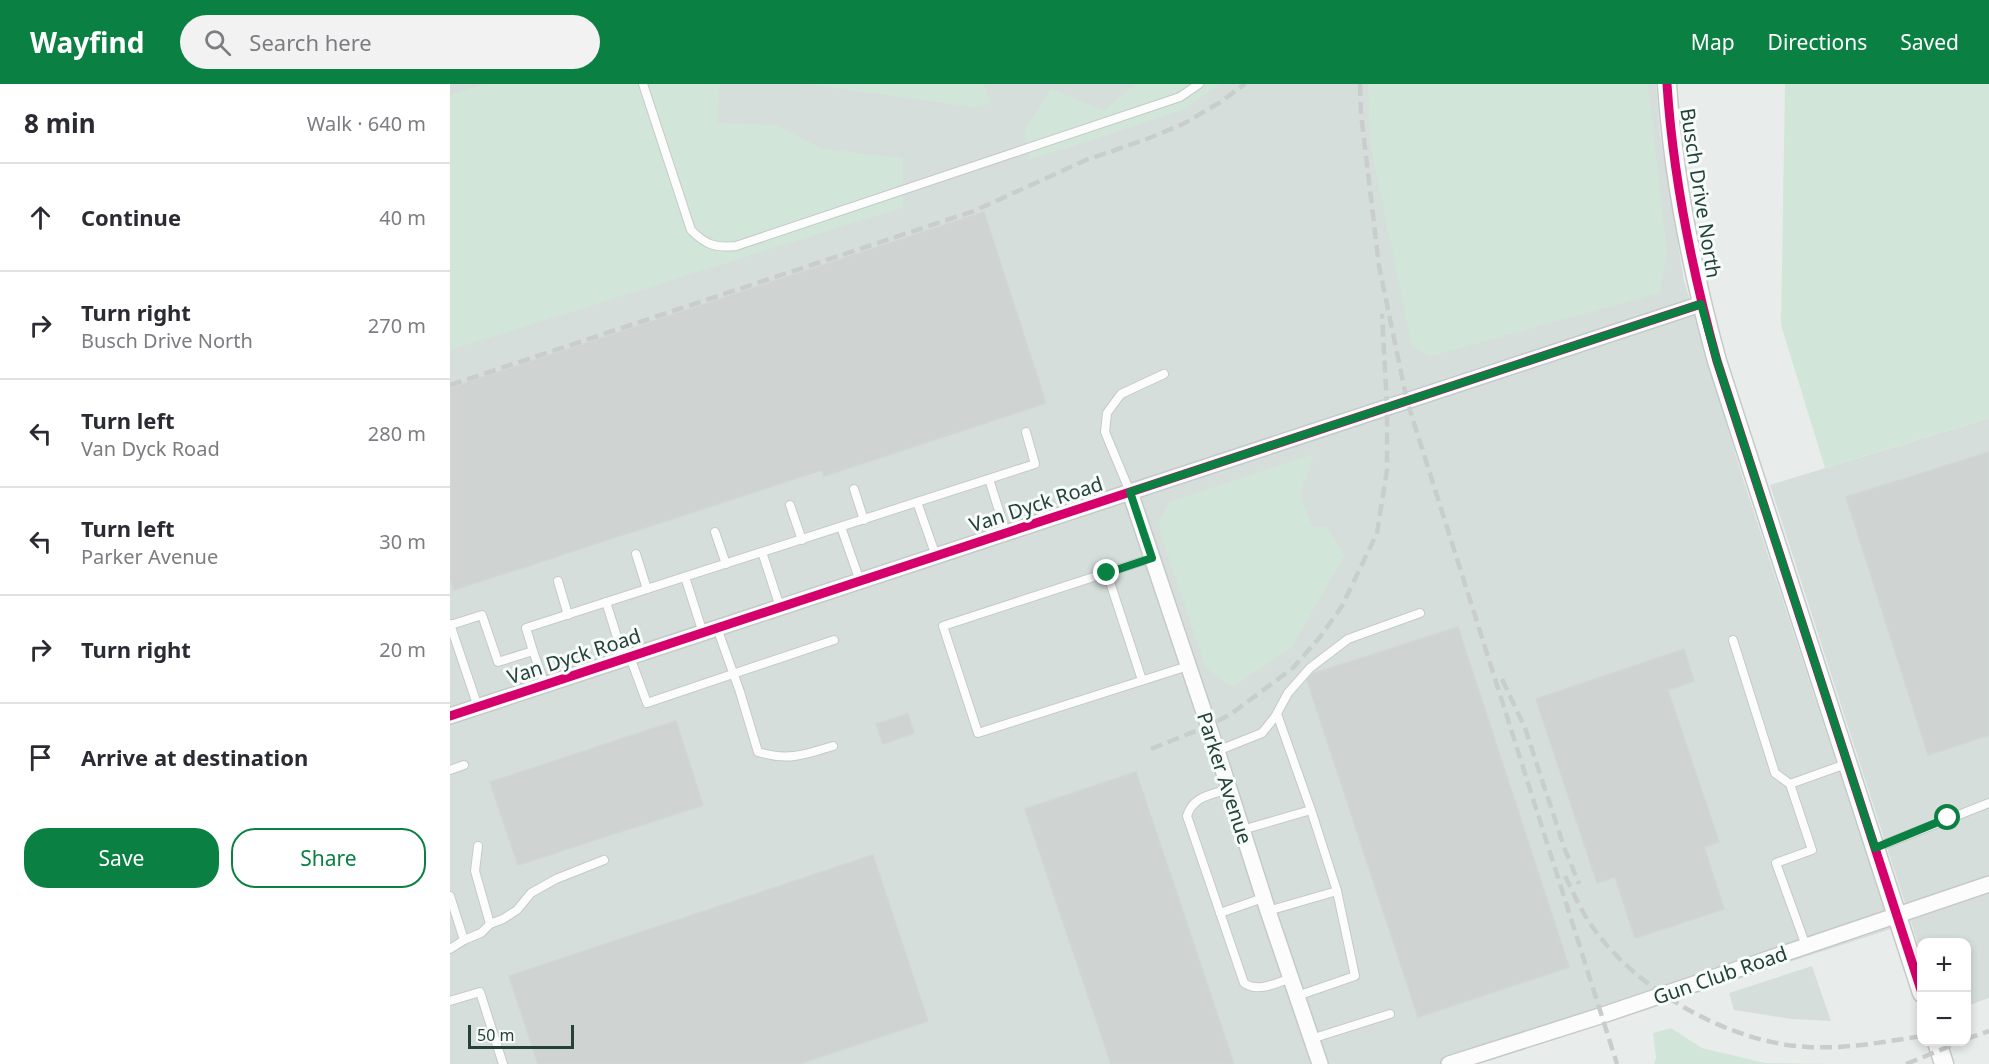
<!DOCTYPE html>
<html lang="en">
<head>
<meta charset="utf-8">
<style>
  body { margin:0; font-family:"Noto Sans",sans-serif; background:#f2f2f3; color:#2b2b33 }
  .controls { position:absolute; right:18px; bottom:18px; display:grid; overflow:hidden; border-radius:12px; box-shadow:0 3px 9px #0003 }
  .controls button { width:54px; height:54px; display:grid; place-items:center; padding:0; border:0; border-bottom:2px solid #e1e1e2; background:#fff; color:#2b2b33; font:30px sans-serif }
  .scale { position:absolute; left:18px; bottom:15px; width:106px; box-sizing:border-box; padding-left:6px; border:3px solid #24423a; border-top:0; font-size:16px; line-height:21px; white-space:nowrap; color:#24423a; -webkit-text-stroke:4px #f7fbf9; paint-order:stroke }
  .stop { position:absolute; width:18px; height:18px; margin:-14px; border:4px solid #0b8043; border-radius:50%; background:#fff }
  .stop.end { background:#0b8043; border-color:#fff; box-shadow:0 2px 6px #0008 }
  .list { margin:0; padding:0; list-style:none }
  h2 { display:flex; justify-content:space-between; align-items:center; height:78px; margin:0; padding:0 24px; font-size:26px }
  h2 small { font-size:20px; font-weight:400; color:#7c7c81 }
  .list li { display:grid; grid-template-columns:39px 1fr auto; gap:18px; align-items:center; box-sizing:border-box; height:108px; padding:0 24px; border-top:2px solid #e1e1e2 }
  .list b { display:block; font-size:22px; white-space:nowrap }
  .list p { margin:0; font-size:20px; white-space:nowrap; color:#7c7c81 }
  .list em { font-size:20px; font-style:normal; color:#7c7c81 }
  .actions { display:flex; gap:12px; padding:18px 24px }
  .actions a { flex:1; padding:14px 0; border:2px solid #0b8043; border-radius:24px; text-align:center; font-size:21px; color:#0b8043 }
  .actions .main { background:#0b8043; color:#fff }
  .icon { flex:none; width:33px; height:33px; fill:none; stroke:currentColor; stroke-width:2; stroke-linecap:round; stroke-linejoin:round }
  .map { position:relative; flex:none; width:1539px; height:980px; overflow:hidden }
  header { display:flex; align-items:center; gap:36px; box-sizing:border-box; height:84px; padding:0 30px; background:#0b8043; color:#fff }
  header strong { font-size:28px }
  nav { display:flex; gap:33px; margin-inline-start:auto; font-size:21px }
  .search { width:420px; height:54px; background:#f2f2f3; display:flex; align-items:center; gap:15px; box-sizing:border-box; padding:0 21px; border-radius:33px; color:#7c7c81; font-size:22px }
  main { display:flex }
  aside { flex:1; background:#fff }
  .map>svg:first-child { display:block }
</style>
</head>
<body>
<header>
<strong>Wayfind</strong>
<div class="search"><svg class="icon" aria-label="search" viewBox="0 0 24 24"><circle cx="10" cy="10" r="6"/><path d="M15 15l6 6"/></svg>Search here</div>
<nav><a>Map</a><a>Directions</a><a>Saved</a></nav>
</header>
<main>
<aside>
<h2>8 min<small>Walk · 640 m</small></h2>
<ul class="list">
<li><svg class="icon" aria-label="ahead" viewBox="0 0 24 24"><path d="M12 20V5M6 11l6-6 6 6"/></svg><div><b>Continue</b></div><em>40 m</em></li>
<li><svg class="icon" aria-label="right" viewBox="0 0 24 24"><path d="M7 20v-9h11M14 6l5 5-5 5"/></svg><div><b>Turn right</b><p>Busch Drive North</p></div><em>270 m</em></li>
<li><svg class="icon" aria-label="left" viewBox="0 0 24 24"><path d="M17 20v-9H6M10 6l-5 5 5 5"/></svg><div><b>Turn left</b><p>Van Dyck Road</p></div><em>280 m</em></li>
<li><svg class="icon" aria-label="left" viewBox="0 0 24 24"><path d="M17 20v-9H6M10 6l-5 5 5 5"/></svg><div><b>Turn left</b><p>Parker Avenue</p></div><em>30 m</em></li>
<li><svg class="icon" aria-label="right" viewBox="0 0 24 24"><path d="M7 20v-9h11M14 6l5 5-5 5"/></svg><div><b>Turn right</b></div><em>20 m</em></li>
<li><svg class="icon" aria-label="arrive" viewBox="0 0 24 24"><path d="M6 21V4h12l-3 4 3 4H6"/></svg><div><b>Arrive at destination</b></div></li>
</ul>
<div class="actions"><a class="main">Save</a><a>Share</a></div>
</aside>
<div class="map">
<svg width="1539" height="980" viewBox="0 0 1539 980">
  <rect width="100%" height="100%" fill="#e8edeb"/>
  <g fill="#d6dedb">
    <path d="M0,0h1206l4,50 24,146 58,196 149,453 -414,135h-1027z"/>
    <path d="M1539,334v580l-22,8 -1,-64h-44l-1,11 -151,-468z"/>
    <path d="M1362,882l19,55 -40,-2 -57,-9 -5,-17z"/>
  </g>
  <g fill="#d1e6d8">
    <path d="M35,0h235l-3,39 58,2 47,24 81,9v49l-453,143v-255z"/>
    <path d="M354,0h180l7,20 -18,3z"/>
    <path d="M685,0h85l-37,26 -154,50 -5,-28 27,-43 53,22z"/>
    <path d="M918,0h280l19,170 -8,39 -228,63 -19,-9 -41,-200z"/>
    <path d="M1335,0h204v334l-164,50 -44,-143z"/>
    <path d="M864,370l-14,40 12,33h15l17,29 -53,92 -59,39 -26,-19 -48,-143 11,-23z"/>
    <path d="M1221,944l31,20 63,15 70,1h-181l2,-6 -3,-25z"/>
  </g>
  <g fill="#cfd4d2" stroke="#d1d6d4" stroke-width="1.5">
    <path d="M534,128l62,191 -222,73 -2,-6 -368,120 -4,-12v-190z"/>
    <path d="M1539,368v283l-61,20 -82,-258z"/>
    <path d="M1008,543l111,340 -151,50 -111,-337 5,-6z"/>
    <path d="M1234,565l10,32 -26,9 51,152 -15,5 20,62 -89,29 -20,-61 -18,6 -61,-184z"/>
    <path d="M458,630l6,19 -31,11 -7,-20z"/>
    <path d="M226,637l27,84 -185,60 -28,-83z"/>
    <path d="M686,688l98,292h-123l-86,-255z"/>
    <path d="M423,771l55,166 -129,43h-261l-29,-88z"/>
  </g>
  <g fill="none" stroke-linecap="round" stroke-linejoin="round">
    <g stroke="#c5cac8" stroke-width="10">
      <g id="service">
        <path d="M193,0l48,146c15,15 24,18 45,16l444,-149 19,-13"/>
        <path d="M539,395l17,54"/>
        <path d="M404,405l10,31"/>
        <path d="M680,408l-25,-60 2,-19 14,-19 43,-20"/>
        <path d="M467,418l19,54"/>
        <path d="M340,421l12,35"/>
        <path d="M391,443l19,54"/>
        <path d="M265,448l11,32"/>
        <path d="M312,468l18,55"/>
        <path d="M186,470l11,35"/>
        <path d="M702,474l-209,68 35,107 210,-67"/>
        <path d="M657,489l35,107"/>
        <path d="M235,493l18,56"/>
        <path d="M108,497l10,34"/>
        <path d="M156,518l18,57"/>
        <path d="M0,540l28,83"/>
        <path d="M1,541l31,-10 16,47 35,-11 -7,-23 509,-164 -9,-32"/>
        <path d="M267,544l23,64 18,60c29,9 46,3 75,-6"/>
        <path d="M1283,556l42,133 15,11"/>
        <path d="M83,567l12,34"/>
        <path d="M180,573l17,46 187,-63"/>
        <path d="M827,630l34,96 26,81 18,85 -58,20"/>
        <path d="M767,667l45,-18 13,-16 13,-24 22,-25 38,-29 72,-26"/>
        <path d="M0,686l14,-5"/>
        <path d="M779,705c-18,6 -36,7 -42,27l57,167c14,10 32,0 47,-5"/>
        <path d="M792,746l69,-20"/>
        <path d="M1425,764l114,-45"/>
        <path d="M0,812l14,44 -14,9"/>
        <path d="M818,827l69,-20"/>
        <path d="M770,829l43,-15"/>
        <path d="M40,840l13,-5 14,-9 14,-17 25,-14 48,-19"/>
        <path d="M14,856l17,-7 9,-9 -15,-53 3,-25"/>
        <path d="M1356,862l-30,-83 36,-13 -22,-66 56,-20"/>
        <path d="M0,917l30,-9 23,72"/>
        <path d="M861,955l79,-25"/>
      </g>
    </g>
    <g stroke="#c5cac8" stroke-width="18">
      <g id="minor">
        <path d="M680,408l87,259 51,160 52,153"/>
        <path d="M0,632l1251,-412"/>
        <path d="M999,980l154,-49 386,-131"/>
      </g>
    </g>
    <g stroke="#c5cac8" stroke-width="21">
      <g id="tertiary">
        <path d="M1217,0c6,94 25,186 50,277l205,632"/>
        <path d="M1487,958l7,22"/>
      </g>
    </g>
    <use href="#service" stroke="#fcfcfc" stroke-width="8"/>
    <use href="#minor" stroke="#fcfcfc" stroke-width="15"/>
    <use href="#tertiary" stroke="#fcfcfc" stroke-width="18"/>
    <g stroke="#c9cdcc" stroke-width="4.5" stroke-dasharray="12 6" stroke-linecap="butt">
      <path d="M910,0l1,30 18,152 28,135 210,663"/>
      <path d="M0,301l524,-174 112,-51 61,-21 36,-15 36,-21 26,-19"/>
      <path d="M1052,595l23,49 39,119 15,37"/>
      <path d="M701,665l57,-23 23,-12 62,-46 27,-31 22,-31 35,-73 10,-63v-63l-5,-93"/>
      <path d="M1115,792c7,14 13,28 21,41 42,69 141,126 222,130 38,2 76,-5 114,-11"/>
      <path d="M1516,955l23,-8"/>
      <path d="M1456,980l54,-22"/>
    </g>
    <g stroke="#f7fbf9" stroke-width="13">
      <g id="cycleway">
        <path d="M1217,0c6,94 25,186 50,277l205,632"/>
        <path d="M0,632l1251,-412"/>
      </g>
    </g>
    <use href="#cycleway" stroke="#d6006c" stroke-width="9"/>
  </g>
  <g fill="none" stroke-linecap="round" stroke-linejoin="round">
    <path stroke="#0b8043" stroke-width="8" d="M657,489l45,-15 -22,-66 571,-188 16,57 158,487 73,-30"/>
  </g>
  <g text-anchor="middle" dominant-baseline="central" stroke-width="6" stroke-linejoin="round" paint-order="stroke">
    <g font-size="20" fill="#24423a" stroke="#f7fbf9">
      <text transform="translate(1251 109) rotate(81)">Busch Drive North</text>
      <text transform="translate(586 420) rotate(-18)">Van Dyck Road</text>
      <text transform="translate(124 572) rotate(-18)">Van Dyck Road</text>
      <text transform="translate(775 694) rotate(72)">Parker Avenue</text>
      <text transform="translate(1270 891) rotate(-19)">Gun Club Road</text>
    </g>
  </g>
</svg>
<div class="controls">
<button>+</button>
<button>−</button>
</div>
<div class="scale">50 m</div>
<div class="stop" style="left:1498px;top:734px"></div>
<div class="stop end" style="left:657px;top:489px"></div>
</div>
</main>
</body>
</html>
